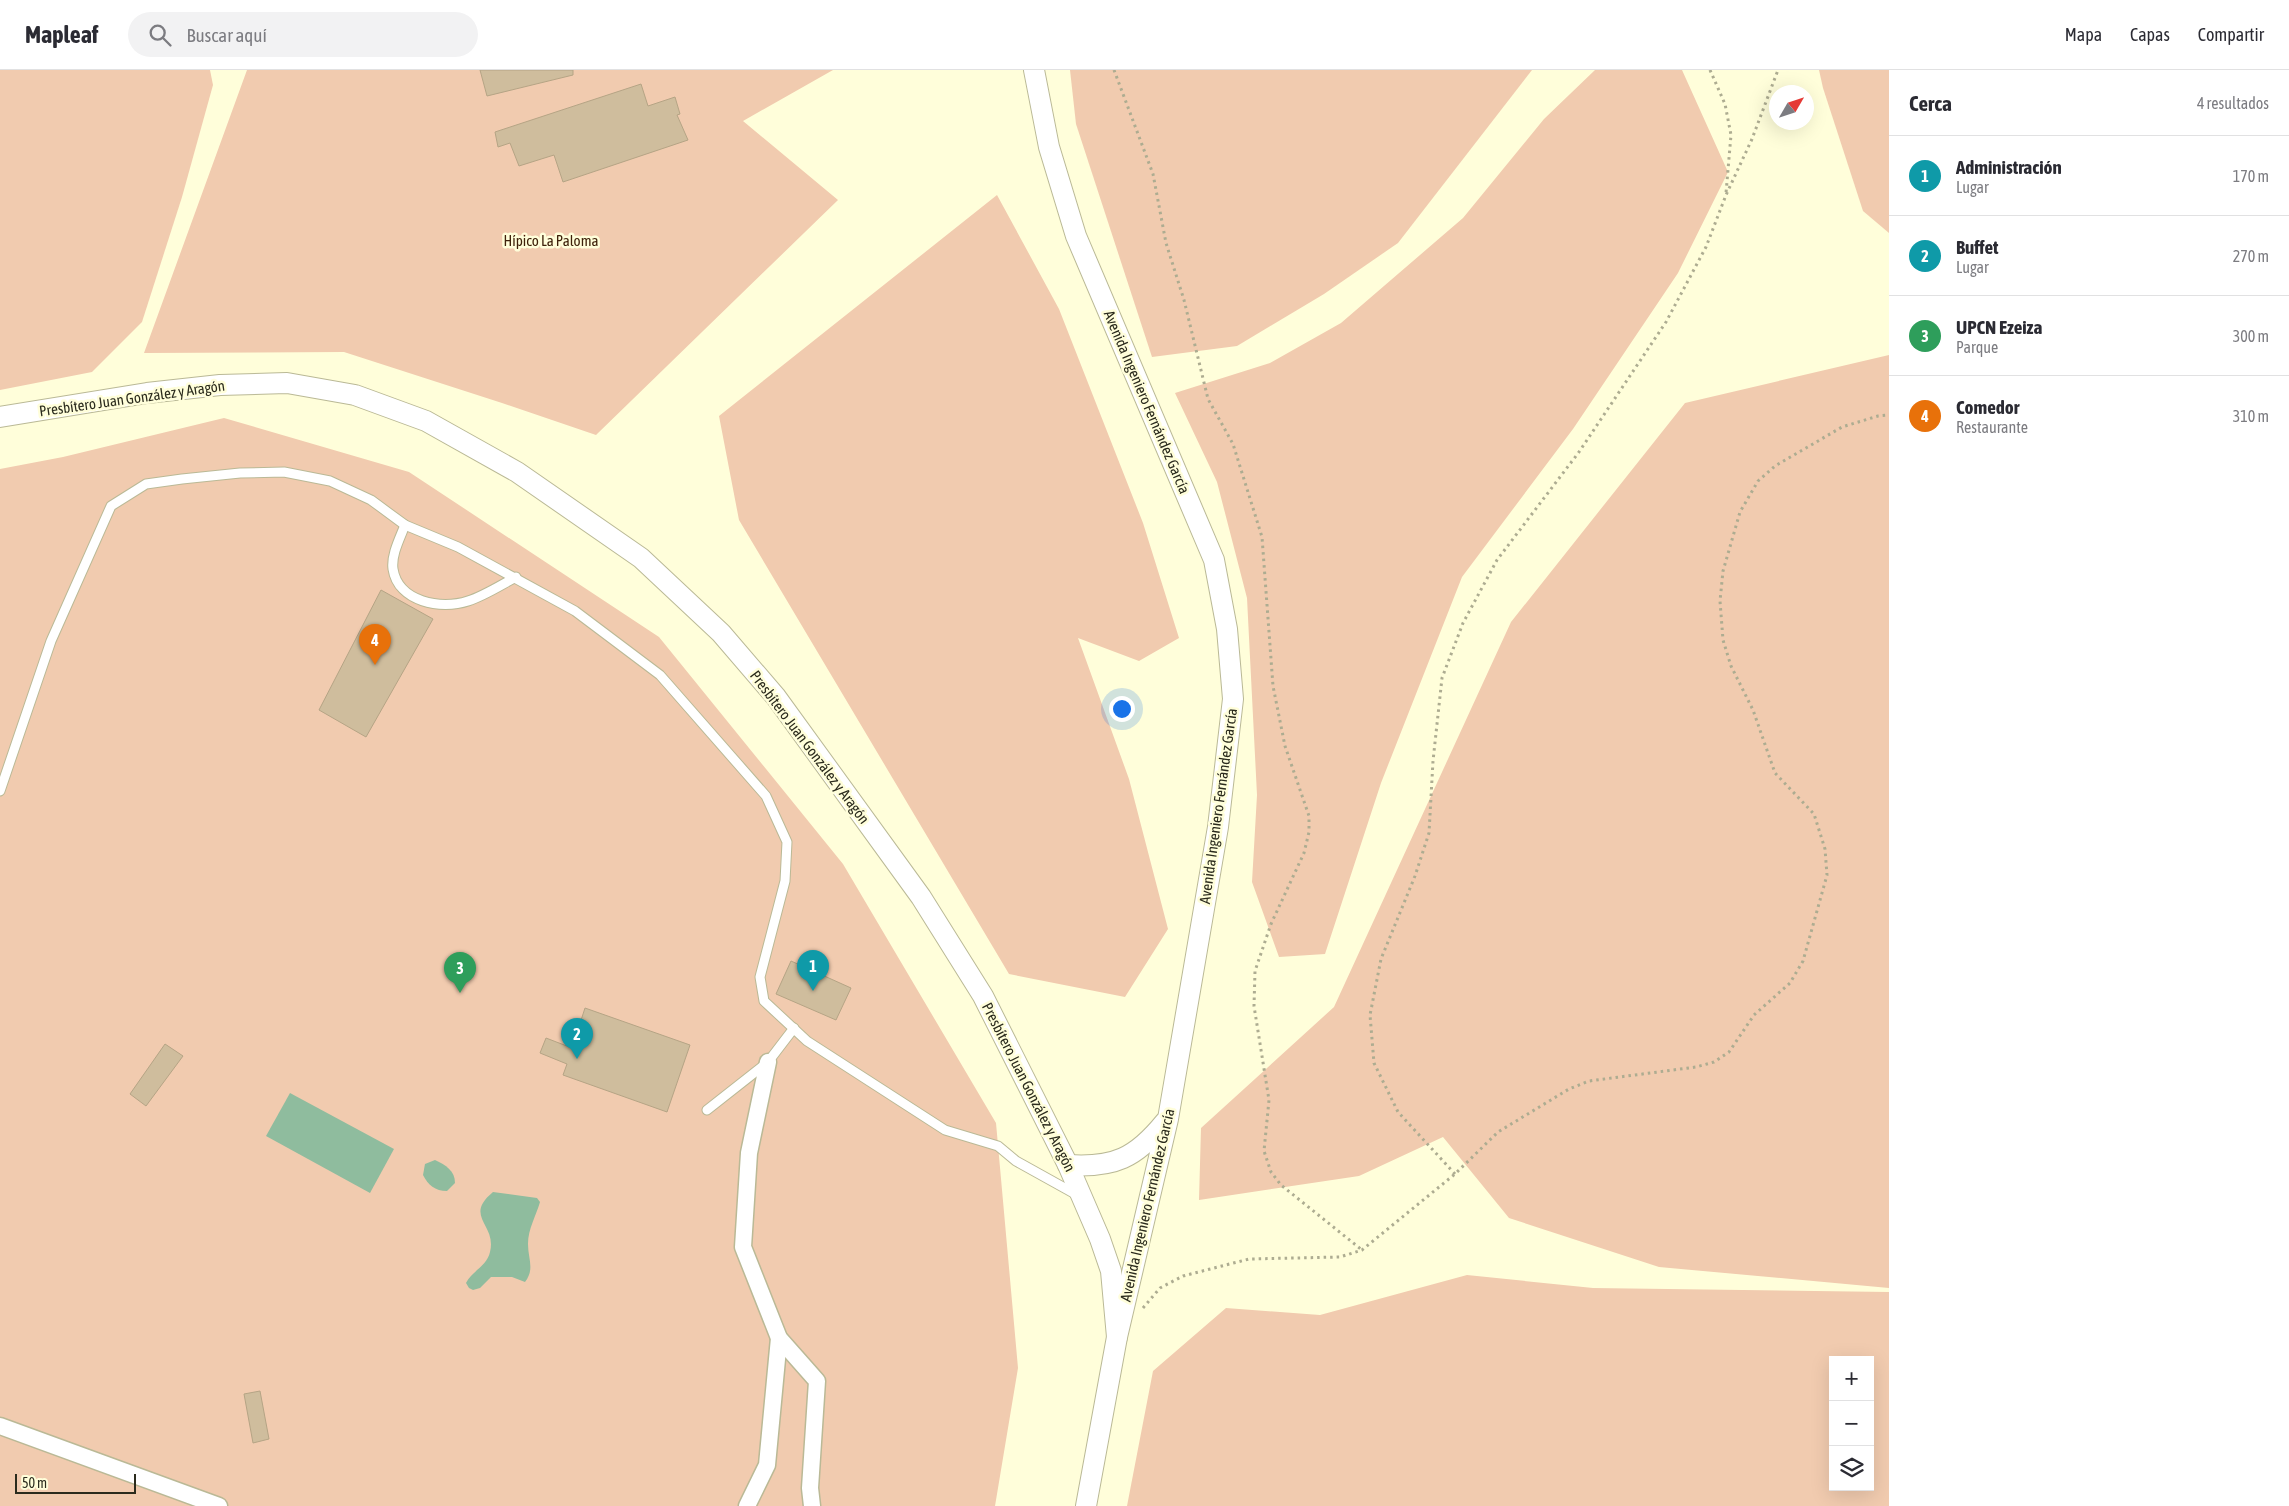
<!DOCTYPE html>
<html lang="es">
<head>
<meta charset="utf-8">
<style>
  body { margin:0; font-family:"Asap Condensed",sans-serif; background:#f2f2f3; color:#2b2b33 }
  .controls { position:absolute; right:15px; bottom:15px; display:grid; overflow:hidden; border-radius:0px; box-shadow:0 5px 20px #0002 }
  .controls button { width:45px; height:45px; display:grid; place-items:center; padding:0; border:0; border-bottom:1px solid #e1e1e2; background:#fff; color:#2b2b33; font:25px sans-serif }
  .compass { position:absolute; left:1769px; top:15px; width:45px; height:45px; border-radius:50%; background:#fff; box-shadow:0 5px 20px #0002; rotate:51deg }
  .scale { position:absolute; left:15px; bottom:12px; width:121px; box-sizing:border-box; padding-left:5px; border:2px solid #2b2b1d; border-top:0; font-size:14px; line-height:18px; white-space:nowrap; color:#2b2b1d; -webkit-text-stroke:4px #fffeda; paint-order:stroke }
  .you { position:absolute; left:1121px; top:638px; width:18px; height:18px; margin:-12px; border:4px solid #fff; border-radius:50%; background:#1a73e8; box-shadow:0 0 0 8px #1a73e833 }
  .badge { display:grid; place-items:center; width:32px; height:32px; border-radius:50%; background:#0b8043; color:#fff; font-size:16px; font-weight:700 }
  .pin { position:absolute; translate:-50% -41px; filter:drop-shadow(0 1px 2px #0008) }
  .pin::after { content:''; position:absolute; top:26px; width:18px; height:15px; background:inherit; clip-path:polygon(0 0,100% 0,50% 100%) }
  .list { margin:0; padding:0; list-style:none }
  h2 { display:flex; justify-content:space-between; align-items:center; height:65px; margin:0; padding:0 20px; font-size:21px }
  h2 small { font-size:16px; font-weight:400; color:#7c7c81 }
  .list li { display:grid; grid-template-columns:32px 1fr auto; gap:15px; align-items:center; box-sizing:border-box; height:80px; padding:0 20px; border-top:1px solid #e1e1e2 }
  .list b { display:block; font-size:19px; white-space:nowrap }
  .list p { margin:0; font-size:16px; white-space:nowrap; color:#7c7c81 }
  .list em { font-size:16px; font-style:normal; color:#7c7c81 }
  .icon { flex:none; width:28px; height:28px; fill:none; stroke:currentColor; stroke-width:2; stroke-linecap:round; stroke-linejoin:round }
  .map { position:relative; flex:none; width:1889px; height:1436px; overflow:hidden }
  header { display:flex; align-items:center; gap:30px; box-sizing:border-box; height:70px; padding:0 25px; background:#fff; border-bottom:1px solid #e1e1e2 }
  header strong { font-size:24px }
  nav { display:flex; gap:28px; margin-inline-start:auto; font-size:18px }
  .search { width:350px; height:45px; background:#f2f2f3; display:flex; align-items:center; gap:12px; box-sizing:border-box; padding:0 18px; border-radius:28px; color:#7c7c81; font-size:19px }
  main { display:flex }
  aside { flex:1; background:#fff }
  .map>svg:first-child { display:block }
</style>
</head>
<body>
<header>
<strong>Mapleaf</strong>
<div class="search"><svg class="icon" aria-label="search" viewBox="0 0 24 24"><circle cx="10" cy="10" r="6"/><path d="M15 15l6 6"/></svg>Buscar aquí</div>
<nav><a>Mapa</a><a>Capas</a><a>Compartir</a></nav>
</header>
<main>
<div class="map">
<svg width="1889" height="1436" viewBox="0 0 1889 1436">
  <rect width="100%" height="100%" fill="#fffeda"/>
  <g fill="#f1cbaf" fill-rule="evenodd">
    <path d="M0,0h210l3,15 -31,112 -40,125 -50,50 -92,18z"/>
    <path d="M247,0h586l-90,51 95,79 -242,235 -94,-32 -158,-51 -200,1z"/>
    <path d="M1070,0h462l-134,173 -74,51 -87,52 -85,11 -76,-233z"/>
    <path d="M1595,0h87l46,102 -50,101 -105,156 -111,148 -81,206 -56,171 -46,3 -27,-75 5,-87 -10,-197 -30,-116 -42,-89 95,-30 71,-40 122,-105 81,-99z"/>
    <path d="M1819,0h70v163l-26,-22 -40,-123z"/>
    <path d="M997,125l62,114 84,214 36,115 -40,23 -61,-23 51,141 39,150 -43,68 -116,-23 -270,-454 -20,-104z"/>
    <path d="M1889,285v933l-230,-21 -150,-49 -66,-81 -84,39 -160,24 2,-72 133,-121 177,-385 174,-219z"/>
    <path d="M224,348l185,54 250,165 184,227 153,259 22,245 -23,138h-995v-1037l63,-12z"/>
    <path d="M1467,1205l126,13 296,4v214h-762l26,-135 73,-63 94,7zM1833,1290h37v127h-37z"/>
  </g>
  <g fill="#8fbc9e">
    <path d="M290,1023l104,56 -24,44 -104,-57z"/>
    <path d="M435,1090c11,5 20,11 20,23l-8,8c-12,0 -19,-6 -24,-16l2,-11z"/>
    <path d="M493,1122l44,6 3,4c-4,14 -12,27 -12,42 0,15 7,25 -3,38l-13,-5h-21l-11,11 -7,2 -4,-2 -3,-5c6,-12 21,-17 24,-31 7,-28 -27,-35 3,-60z"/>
  </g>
  <g fill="#cfbd9d" stroke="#b5a485">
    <path d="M480,0h93v5l-86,21z"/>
    <path d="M641,14l7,22 27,-9 5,17 -3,1 11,25 -125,42 -9,-27 -35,11 -9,-23 -12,4 -3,-15z"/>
    <path d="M381,520l52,29 -67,118 -47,-27z"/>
    <path d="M791,891l60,27 -15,32 -60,-26z"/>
    <path d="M585,938l105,37 -23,67 -104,-37 4,-11 -27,-11 6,-15 26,10z"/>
    <path d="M165,974l18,12 -37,50 -16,-12z"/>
    <path d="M260,1321l9,48 -16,4 -9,-49z"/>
  </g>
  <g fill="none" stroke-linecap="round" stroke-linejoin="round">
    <g stroke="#bab996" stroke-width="11">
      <g id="service">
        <path d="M405,455c-5,13 -14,30 -12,44 5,33 48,41 75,32 16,-5 33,-16 48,-24"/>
        <path d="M0,721l51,-150 60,-135 35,-22 36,-5 58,-6 44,-1 46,9 41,19 34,25 53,22 117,64 85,64 106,121 21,46 -2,39 -25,96 4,24 43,40 138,89 53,16 18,15 63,35"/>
        <path d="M707,1040l61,-48 26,-34"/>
      </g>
    </g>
    <g stroke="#bab996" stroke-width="19">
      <g id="minor">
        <path d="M768,992l-19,91 -6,94 36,91 38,43 -7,107 2,18"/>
        <path d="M0,1356l219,80"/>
        <path d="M747,1436l20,-41 12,-127"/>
      </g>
    </g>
    <g stroke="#bab996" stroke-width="22">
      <g id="tertiary">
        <path d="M1034,0l15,77 27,89 138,324 13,69 6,70 -15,128 -50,292 -51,218 -31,169"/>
        <path d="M0,347l147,-24 73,-8 67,-2 68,12 71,26 91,51 124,86 80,75 55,64 145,200 62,99 85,169 32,74 11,32 6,66"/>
        <path d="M1068,1095c46,3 68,-7 97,-43"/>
      </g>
    </g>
    <g stroke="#adac91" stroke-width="3" stroke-dasharray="2.5 4" stroke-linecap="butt">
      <path d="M1114,0l39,104 13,69 18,57 24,99 25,45 29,93 11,149 12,60 24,70v16l-5,21 -33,71 -16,47 -1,35 15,94 -5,51 7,21 10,13 81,65"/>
      <path d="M1710,0l15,34 6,31 -5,58"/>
      <path d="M1455,1104l-57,-62 -24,-49 -4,-48 11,-56 34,-83 14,-43 4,-72 9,-83 21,-55 34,-63 82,-108 87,-130 40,-75 20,-52 26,-56 26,-69"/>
      <path d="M1143,1238l17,-20 23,-12 66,-17 91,-2 22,-7 93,-76 43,-42 71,-43 20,-8 107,-14 18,-5 15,-10 25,-37 36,-32 13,-22 24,-86 -2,-26 -11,-35 -39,-41 -22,-63 -22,-44 -8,-26 -3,-39 3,-30 17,-59 18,-31 17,-15 67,-39 36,-11 11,-1"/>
    </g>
    <use href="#service" stroke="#fff" stroke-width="9"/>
    <use href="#minor" stroke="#fff" stroke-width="16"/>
    <use href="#tertiary" stroke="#fff" stroke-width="20"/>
  </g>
  <g text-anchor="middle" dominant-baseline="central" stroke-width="5" stroke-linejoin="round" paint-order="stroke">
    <g font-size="15" fill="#3e210a" stroke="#fffeda">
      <text x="551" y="170">Hípico La Paloma</text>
    </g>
    <g font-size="15" fill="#2b2b1d" stroke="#fffeda">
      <text transform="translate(132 328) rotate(-8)">Presbítero Juan González y Aragón</text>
      <text transform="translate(1147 332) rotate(67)">Avenida Ingeniero Fernández García</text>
      <text transform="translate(810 677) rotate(53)">Presbítero Juan González y Aragón</text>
      <text transform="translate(1218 736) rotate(-82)">Avenida Ingeniero Fernández García</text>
      <text transform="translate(1029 1017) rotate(63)">Presbítero Juan González y Aragón</text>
      <text transform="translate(1147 1135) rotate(-77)">Avenida Ingeniero Fernández García</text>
    </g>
  </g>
</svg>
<div class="controls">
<button>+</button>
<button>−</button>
<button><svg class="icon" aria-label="layers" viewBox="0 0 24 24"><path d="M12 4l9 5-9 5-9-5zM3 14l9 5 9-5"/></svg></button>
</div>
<svg class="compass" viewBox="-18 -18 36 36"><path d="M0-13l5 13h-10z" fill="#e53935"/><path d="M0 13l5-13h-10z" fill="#7c7c81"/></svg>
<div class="scale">50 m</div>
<div class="you"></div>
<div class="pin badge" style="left:813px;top:921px;background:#0f9aa8">1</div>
<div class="pin badge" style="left:577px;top:989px;background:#0f9aa8">2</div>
<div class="pin badge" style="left:460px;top:923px;background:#2e9e5b">3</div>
<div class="pin badge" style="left:375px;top:595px;background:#e8710a">4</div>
</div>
<aside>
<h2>Cerca<small>4 resultados</small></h2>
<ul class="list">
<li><span class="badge" style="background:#0f9aa8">1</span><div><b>Administración</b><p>Lugar</p></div><em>170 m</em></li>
<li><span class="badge" style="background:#0f9aa8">2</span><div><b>Buffet</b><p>Lugar</p></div><em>270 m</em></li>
<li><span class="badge" style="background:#2e9e5b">3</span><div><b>UPCN Ezeiza</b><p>Parque</p></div><em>300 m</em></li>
<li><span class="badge" style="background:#e8710a">4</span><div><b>Comedor</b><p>Restaurante</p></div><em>310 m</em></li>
</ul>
</aside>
</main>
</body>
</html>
